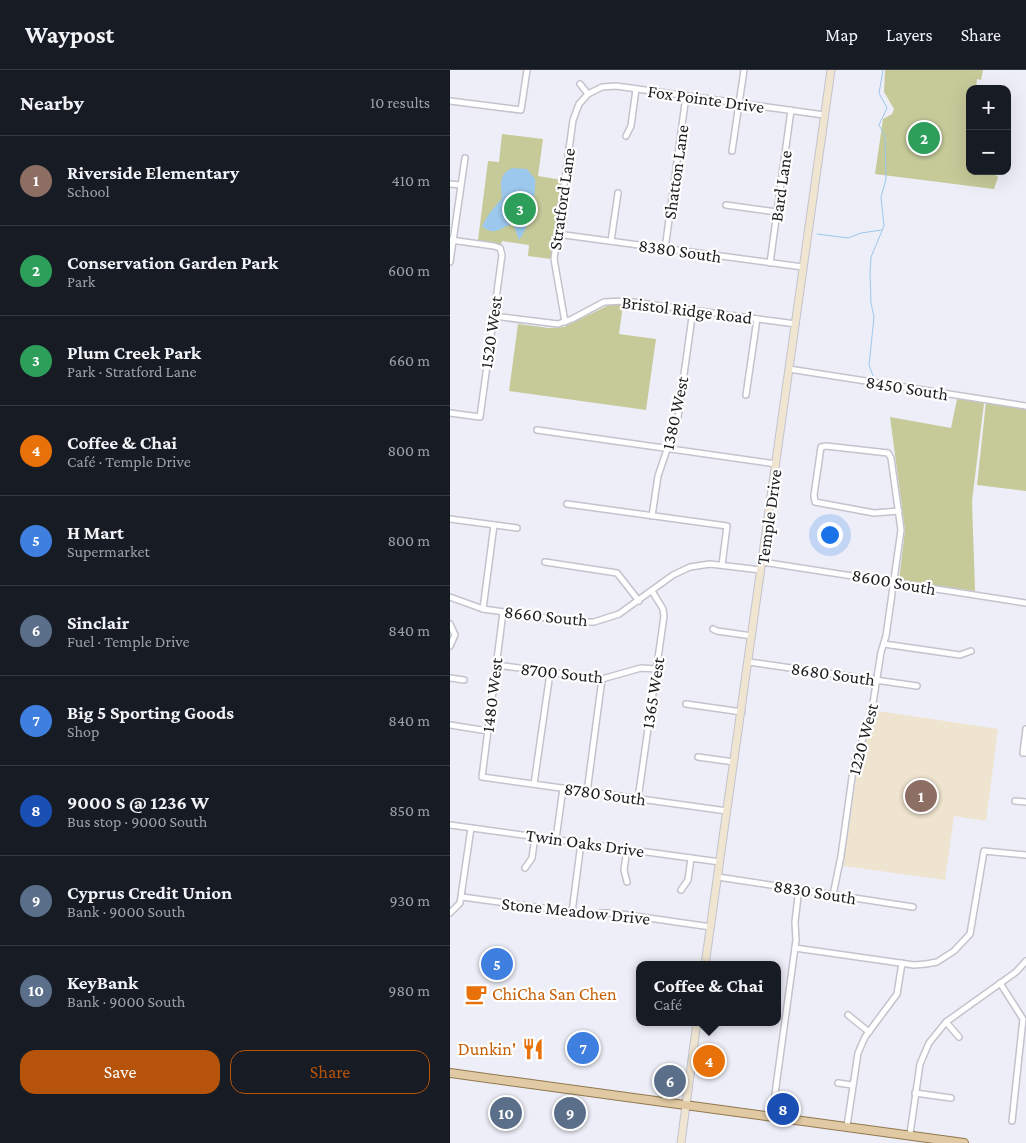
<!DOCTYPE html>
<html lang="en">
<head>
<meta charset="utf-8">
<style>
  body { margin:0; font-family:"Crimson Pro",serif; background:#242831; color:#f1f3f6 }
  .controls { position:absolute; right:15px; top:15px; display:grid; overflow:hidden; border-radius:10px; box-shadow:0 5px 20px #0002 }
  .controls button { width:45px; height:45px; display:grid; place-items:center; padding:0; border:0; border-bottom:1px solid #363941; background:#171b24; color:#f1f3f6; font:25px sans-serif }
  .you { position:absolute; left:379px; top:464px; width:18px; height:18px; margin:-12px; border:4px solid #fff; border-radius:50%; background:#1a73e8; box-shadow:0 0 0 8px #1a73e833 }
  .badge { display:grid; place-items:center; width:32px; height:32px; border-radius:50%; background:#b45309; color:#fff; font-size:16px; font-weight:700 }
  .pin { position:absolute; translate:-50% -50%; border:2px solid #fff; box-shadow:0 1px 5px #0006 }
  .popup { position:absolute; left:186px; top:891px; width:145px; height:65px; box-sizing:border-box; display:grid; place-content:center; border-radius:10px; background:#171b24; filter:drop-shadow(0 1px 4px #0005); font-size:16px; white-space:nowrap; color:#9ea1a6 }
  .popup b { font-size:19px; color:#f1f3f6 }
  .popup::after { content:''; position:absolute; left:50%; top:100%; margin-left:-10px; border:10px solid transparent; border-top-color:#171b24 }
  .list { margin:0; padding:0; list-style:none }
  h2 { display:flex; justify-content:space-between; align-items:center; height:65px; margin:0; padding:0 20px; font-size:21px }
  h2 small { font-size:16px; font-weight:400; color:#9ea1a6 }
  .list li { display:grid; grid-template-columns:32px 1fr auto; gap:15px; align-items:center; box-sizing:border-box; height:90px; padding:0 20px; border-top:1px solid #363941 }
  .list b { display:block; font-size:19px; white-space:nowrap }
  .list p { margin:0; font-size:16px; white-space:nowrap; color:#9ea1a6 }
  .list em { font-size:16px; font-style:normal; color:#9ea1a6 }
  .actions { display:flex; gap:10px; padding:15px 20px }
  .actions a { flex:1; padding:11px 0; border:1px solid #b45309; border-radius:15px; text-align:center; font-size:18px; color:#b45309 }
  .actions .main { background:#b45309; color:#fff }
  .map { position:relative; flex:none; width:576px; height:1073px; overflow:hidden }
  header { display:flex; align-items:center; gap:30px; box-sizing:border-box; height:70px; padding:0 25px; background:#171b24; border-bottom:1px solid #363941 }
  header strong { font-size:24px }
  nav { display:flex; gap:28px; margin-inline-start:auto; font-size:18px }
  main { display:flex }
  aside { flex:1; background:#171b24 }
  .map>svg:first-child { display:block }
</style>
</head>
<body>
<header>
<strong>Waypost</strong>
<nav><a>Map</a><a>Layers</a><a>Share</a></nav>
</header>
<main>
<aside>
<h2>Nearby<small>10 results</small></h2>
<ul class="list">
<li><span class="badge" style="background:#8d6e63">1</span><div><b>Riverside Elementary</b><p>School</p></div><em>410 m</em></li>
<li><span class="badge" style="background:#2e9e5b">2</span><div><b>Conservation Garden Park</b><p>Park</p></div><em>600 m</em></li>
<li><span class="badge" style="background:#2e9e5b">3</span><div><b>Plum Creek Park</b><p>Park · Stratford Lane</p></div><em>660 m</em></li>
<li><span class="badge" style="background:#e8710a">4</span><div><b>Coffee &amp; Chai</b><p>Café · Temple Drive</p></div><em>800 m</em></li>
<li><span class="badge" style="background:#3f7fe0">5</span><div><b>H Mart</b><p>Supermarket</p></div><em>800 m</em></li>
<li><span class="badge" style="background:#5c6f8a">6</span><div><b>Sinclair</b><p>Fuel · Temple Drive</p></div><em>840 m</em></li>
<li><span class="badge" style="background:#3f7fe0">7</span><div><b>Big 5 Sporting Goods</b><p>Shop</p></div><em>840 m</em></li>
<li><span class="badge" style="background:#1a4fb4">8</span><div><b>9000 S @ 1236 W</b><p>Bus stop · 9000 South</p></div><em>850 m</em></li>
<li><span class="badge" style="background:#5c6f8a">9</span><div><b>Cyprus Credit Union</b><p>Bank · 9000 South</p></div><em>930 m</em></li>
<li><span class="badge" style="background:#5c6f8a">10</span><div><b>KeyBank</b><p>Bank · 9000 South</p></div><em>980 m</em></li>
</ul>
<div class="actions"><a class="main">Save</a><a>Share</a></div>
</aside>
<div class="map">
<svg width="576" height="1073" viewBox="0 0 576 1073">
  <rect width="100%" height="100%" fill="#eeeef8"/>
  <path fill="#efe4cf" d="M428,641l120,18 -12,92 -32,-5 -9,64 -102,-14 16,-106z"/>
  <g fill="#c6ca99">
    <path d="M435,0h98l-2,10 -4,-1 -1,10h-6v82h20l8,6 -4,12 -119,-15 8,-55 9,-5 2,-5 -10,-17z"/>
    <path d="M52,64l41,5 -5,37 24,4 -11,79 -23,-3 1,-11 -27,-4 -1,4 -23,-5 10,-79 11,1z"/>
    <path d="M159,235h14l-4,29 37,5 -10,71 -137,-19 9,-67 31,4 15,-1z"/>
    <path d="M507,329l27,4 -12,98 3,90 -76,-11 6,-50 -15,-113 61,11z"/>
    <path d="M536,332l40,6v83l-49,-6z"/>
  </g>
  <path fill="#9bc8ec" d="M62,98l15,1 8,10c2,14 -7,52 -16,61l-6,-16c-11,2 -18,14 -31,2l7,-12 13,-16c-1,-13 -4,-23 10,-30z"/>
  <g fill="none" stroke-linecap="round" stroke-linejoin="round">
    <g stroke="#9bc8ec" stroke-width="1">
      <path d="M367,164l31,4 13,-5 21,-3"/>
      <path d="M425,311l-6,-16 5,-48 -3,-14 -1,-30 1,-16 13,-31 -3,-29 5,-18 -1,-43 -6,-11 8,-17 -8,-15 4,-23"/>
    </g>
    <g stroke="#c4c3cd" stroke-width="8">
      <g id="street">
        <path d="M138,24l14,-7 14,-1 208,29"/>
        <path d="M0,31l71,9 6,-40"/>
        <path d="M176,66l5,-10 5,-37"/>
        <path d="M282,81l12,-81"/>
        <path d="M0,114l11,1"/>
        <path d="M276,135l51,7"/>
        <path d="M107,164l246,33"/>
        <path d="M0,170l44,6 6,2 2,7 -22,162 -30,-4"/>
        <path d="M161,171l7,-48"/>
        <path d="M215,179l21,-153"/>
        <path d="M0,192l15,-104"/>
        <path d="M320,193l21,-153"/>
        <path d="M43,246l65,8 14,-5 32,-17 21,-1 171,23"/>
        <path d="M115,252l-11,-63 19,-139 6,-16 9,-10 -8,-10"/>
        <path d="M339,299l237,37"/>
        <path d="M296,325l11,-76"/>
        <path d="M87,360l239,34"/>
        <path d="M117,434l160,22 -5,39"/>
        <path d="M202,446l6,-40 20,-59 15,-107"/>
        <path d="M0,449l67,9"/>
        <path d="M95,492l72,11 22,28"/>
        <path d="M312,492l264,41"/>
        <path d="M0,527l33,12 92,13h19l25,-8 54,-39 17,-8 20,-3 51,6"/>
        <path d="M33,539l11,-84"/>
        <path d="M53,542l-21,165 245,34"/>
        <path d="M0,554l5,11 -5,11"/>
        <path d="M263,559l4,2 35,5"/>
        <path d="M434,574l76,11 11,-4"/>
        <path d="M299,592l168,24"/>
        <path d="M46,595l106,14 39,-11 16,1"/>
        <path d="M0,608l14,2"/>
        <path d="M236,634l56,8"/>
        <path d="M0,655l38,6"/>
        <path d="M576,659l-3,24h3"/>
        <path d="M248,687l36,5"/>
        <path d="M84,714l16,-111"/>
        <path d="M137,722l15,-113"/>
        <path d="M188,729l26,-183 -1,-7 -11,-18"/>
        <path d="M565,731l11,1"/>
        <path d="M0,755l270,37"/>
        <path d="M106,769l7,-51"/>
        <path d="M177,779l-3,21 3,12"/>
        <path d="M75,798l7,-10 3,-22"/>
        <path d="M268,807l195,30"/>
        <path d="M231,820l7,-10 3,-22"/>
        <path d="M383,825l8,-39 13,-93 17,-47 10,-64 5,-16 15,-106 -10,-72 -3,-5 -62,-7 -5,1 -7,48 1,7 59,11 25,-2"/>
        <path d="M12,827l117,16h35l97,14"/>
        <path d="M122,842l9,-69"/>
        <path d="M0,843l10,-10 11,-75"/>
        <path d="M345,878l119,17 12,-1 11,-2 17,-11 16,-17 14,-83 42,4"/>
        <path d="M550,913l23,36 -11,102"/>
        <path d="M398,945l21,17"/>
        <path d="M496,952l13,15"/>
        <path d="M388,1013l14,2"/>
        <path d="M465,1023l36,5"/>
        <path d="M322,1046l24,-176 -1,-18 4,-34"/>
        <path d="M397,1056l11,-73 7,-16 32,-43 5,-31"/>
        <path d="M460,1064l10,-70 9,-21 17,-21 70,-50 10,-11"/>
      </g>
    </g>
    <g stroke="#c4c3cd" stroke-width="9">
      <g id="secondary">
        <path d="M255,895l126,-895"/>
        <path d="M231,1073l16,-121"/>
      </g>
    </g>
    <g stroke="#8f774d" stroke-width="10">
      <path id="primary" d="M0,1003l514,70"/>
    </g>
    <use href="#street" stroke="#fff" stroke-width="5"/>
    <use href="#secondary" stroke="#f0e5d1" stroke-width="7"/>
    <use href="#primary" stroke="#e1caa3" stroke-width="8"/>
  </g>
  <defs>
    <g id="cafe-bare" transform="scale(1.725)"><path d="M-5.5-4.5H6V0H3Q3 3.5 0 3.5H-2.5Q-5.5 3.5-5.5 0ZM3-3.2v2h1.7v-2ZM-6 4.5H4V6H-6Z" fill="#e8710a" stroke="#fff" stroke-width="2.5" paint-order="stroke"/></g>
    <g id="restaurant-bare" transform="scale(1.725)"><path d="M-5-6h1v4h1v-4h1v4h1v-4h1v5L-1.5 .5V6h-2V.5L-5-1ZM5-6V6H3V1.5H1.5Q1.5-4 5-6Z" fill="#e8710a" stroke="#fff" stroke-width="2.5" paint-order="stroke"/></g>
  </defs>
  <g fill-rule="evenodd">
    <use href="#cafe-bare" x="26" y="924"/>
    <use href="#restaurant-bare" x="83" y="979"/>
  </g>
  <g text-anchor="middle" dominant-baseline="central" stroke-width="4.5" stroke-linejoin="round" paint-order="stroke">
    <g font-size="18" fill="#1d1d20" stroke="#fff">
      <text transform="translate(256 29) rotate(8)">Fox Pointe Drive</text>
      <text transform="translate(226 102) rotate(-82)">Shatton Lane</text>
      <text transform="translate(331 116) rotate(-82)">Bard Lane</text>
      <text transform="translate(112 129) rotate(-82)">Stratford Lane</text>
      <text transform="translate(230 181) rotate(8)">8380 South</text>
      <text transform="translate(237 240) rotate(7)">Bristol Ridge Road</text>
      <text transform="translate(41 262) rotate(-82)">1520 West</text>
      <text transform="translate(457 318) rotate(9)">8450 South</text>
      <text transform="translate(225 343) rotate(-78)">1380 West</text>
      <text transform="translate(319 447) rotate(-82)">Temple Drive</text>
      <text transform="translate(444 512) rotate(10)">8600 South</text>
      <text transform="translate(96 546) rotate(6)">8660 South</text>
      <text transform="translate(112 603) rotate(6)">8700 South</text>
      <text transform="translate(383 604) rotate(8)">8680 South</text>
      <text transform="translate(203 623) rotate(-81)">1365 West</text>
      <text transform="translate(42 625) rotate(-83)">1480 West</text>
      <text transform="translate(413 669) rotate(-75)">1220 West</text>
      <text transform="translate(155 724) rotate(8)">8780 South</text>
      <text transform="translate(135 773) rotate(8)">Twin Oaks Drive</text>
      <text transform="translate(365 822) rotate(9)">8830 South</text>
      <text transform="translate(126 841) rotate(6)">Stone Meadow Drive</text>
    </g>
    <g font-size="18" fill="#c56008" stroke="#fff" text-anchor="start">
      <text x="42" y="924">ChiCha San Chen</text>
      <text x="66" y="979" text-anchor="end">Dunkin'</text>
    </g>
  </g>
</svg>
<div class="controls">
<button>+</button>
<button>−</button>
</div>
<div class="you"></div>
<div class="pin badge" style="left:471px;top:726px;background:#8d6e63">1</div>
<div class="pin badge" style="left:474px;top:68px;background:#2e9e5b">2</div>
<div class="pin badge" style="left:70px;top:139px;background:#2e9e5b">3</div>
<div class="pin badge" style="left:259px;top:991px;background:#e8710a">4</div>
<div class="popup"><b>Coffee &amp; Chai</b>Café</div>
<div class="pin badge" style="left:47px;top:894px;background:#3f7fe0">5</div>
<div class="pin badge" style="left:220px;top:1011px;background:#5c6f8a">6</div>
<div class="pin badge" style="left:133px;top:978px;background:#3f7fe0">7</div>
<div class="pin badge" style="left:333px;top:1039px;background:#1a4fb4">8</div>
<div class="pin badge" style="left:120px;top:1043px;background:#5c6f8a">9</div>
<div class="pin badge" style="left:56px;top:1043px;background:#5c6f8a">10</div>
</div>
</main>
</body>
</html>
